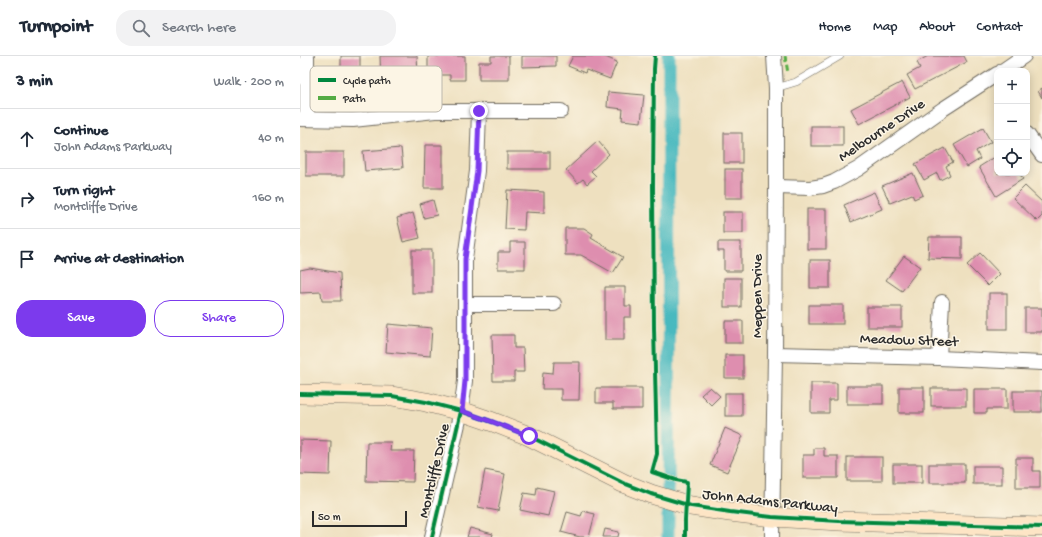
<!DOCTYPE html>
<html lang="en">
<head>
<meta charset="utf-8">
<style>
  body { margin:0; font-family:"Gochi Hand",sans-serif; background:#f2f2f3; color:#1f2937 }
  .controls { position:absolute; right:12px; top:12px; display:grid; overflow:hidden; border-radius:8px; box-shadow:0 2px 10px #0003 }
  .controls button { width:36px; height:36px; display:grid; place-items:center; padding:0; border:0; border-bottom:1px solid #e0e1e3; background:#fff; color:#1f2937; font:20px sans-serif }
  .scale { position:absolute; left:12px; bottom:10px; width:95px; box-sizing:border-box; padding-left:4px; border:2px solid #2b2b2b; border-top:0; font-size:11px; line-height:14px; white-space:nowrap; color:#2b2b2b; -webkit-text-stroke:3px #fcf5e5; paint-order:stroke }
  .stop { position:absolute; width:12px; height:12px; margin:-9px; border:3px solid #7c3aed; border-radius:50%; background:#fff }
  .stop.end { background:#7c3aed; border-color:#fff; box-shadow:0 1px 4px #0008 }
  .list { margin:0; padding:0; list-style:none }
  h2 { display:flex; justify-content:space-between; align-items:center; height:52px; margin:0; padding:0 16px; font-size:17px }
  h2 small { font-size:13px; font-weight:400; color:#747a83 }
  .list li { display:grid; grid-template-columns:26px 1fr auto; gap:12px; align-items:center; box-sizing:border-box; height:60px; padding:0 16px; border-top:1px solid #e0e1e3 }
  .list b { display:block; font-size:15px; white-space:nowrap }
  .list p { margin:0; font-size:13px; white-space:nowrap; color:#747a83 }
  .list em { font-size:13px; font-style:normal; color:#747a83 }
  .actions { display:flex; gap:8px; padding:12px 16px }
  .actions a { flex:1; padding:9px 0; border:1px solid #7c3aed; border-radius:16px; text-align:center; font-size:14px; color:#7c3aed }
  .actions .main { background:#7c3aed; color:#fff }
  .icon { flex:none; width:22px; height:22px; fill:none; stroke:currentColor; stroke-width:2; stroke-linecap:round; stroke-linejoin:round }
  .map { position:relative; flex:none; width:742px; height:481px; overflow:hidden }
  header { display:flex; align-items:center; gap:24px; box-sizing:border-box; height:56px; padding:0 20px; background:#fff; border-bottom:1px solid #e0e1e3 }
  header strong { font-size:19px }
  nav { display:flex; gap:22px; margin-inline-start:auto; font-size:14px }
  .search { width:280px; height:36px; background:#f2f2f3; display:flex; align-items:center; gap:10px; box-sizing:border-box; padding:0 14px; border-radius:16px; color:#747a83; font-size:15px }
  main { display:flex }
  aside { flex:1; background:#fff }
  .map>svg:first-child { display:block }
</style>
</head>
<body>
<header>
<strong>Turnpoint</strong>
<div class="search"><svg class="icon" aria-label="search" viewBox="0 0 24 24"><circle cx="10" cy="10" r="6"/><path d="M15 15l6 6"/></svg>Search here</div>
<nav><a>Home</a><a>Map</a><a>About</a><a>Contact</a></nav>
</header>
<main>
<aside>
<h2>3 min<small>Walk · 200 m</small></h2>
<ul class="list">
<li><svg class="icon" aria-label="ahead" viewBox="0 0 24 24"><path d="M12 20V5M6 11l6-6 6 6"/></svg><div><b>Continue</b><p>John Adams Parkway</p></div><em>40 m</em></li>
<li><svg class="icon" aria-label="right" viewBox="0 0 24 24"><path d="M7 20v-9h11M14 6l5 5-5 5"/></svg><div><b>Turn right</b><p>Montcliffe Drive</p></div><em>160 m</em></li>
<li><svg class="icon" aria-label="arrive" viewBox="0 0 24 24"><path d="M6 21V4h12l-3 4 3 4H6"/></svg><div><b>Arrive at destination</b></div></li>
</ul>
<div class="actions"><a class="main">Save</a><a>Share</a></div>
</aside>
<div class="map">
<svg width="742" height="481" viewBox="0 0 742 481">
  <rect width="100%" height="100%" fill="#fcf5e5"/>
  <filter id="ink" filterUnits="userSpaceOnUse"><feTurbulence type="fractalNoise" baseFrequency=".025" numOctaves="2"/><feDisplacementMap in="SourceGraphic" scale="8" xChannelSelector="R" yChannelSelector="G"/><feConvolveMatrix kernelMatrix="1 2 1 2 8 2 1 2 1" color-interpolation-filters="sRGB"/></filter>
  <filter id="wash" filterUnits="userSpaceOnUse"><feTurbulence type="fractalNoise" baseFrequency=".012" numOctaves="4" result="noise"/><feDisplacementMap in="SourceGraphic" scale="16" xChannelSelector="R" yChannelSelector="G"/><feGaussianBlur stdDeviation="0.9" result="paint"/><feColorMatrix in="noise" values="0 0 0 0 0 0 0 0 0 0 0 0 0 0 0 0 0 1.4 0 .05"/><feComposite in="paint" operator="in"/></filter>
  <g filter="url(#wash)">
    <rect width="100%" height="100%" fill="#eee0bf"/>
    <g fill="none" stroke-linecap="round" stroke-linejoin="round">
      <path stroke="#4ab9bf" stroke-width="13" d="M368,481l1,-481"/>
    </g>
    <g id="blocks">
      <g fill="#de8eaf">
        <rect x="41" y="0" width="19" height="27"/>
        <path d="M80,0h37l1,18h-23v7l-14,1z"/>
        <path d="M128,0h37v24h-15v-5h-22z"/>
        <path d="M191,0h18v24h-30v-18h12z"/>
        <path d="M222,0h34v10l-34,1z"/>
        <path d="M273,0h30l14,6 -7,17 -24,-9 -1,3 -17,-7z"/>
        <path d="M628,0h36l3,6 -52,27 -8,-14 13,-7 -3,-6z"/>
        <path d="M602,26l8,15 -51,27 -8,-15z"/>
        <path d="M742,32v10l-4,-7z"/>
        <path d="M308,36l36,3 -3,27 -19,-2 1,-11 -16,-2z"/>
        <rect x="511" y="70" width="32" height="20"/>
        <path d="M683,72l8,14 -15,9 4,8 -13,8 -13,-22z"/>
        <rect x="424" y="77" width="18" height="30"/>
        <path d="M298,85l11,13 -18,17 5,5 -9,8 -4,-5 -5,4 -12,-13z"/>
        <path d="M125,89h18v43h-19z"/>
        <path d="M101,92l2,20 -38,3 -2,-20z"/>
        <path d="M645,92l8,14 -7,4 4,9 -10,5 -3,-7 -13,7 -9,-16z"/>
        <rect x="6" y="96" width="38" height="24"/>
        <rect x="207" y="96" width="43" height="17"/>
        <path d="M695,101l2,4v12h22l4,6 -27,17 -17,-29z"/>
        <rect x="425" y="113" width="17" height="29"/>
        <path d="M613,117l10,22 -9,4 -2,-5 -22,9 -8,-17z"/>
        <path d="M725,130l17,16v14l-5,5 -24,-23z"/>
        <path d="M207,134l37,2v21l-19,-1 -1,18 -19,-1z"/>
        <path d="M574,136l8,17 -31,13 -7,-17z"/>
        <path d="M133,144l4,15 -13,3 -4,-14z"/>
        <rect x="507" y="153" width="19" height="40"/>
        <rect x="423" y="156" width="20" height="21"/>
        <path d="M113,157l7,25 -17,4 -6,-24z"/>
        <path d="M265,172h19l9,6 -2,4 32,19 -10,16 -32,-18h-16z"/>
        <path d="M629,181h33v22l-34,-1z"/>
        <path d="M210,186h15v27h-27v-17h12z"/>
        <path d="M418,186h23v29h-17v-20h-6z"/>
        <rect x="112" y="194" width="20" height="43"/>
        <path d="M680,197l20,21 -12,12 -21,-21z"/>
        <path d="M604,200l16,11 -18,24 -16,-11z"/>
        <rect x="510" y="204" width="20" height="28"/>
        <path d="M10,212l30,5 1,28h-19l-1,-9 -21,1v-23z"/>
        <rect x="424" y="222" width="17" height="29"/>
        <path d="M305,231h20v19h6v11h-7v23h-19z"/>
        <rect x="689" y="237" width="18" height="36"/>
        <rect x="509" y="249" width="34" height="19"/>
        <rect x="567" y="251" width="35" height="20"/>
        <rect x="725" y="252" width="17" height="24"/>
        <rect x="425" y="265" width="18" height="22"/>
        <path d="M88,268l44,4 -2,28 -44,-4z"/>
        <path d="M192,279h22v13h9l1,24h-10v9h-21z"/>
        <rect x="425" y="299" width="18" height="23"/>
        <path d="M254,306h26l-1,38h-18v-11h-19l1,-17 10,1z"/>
        <path d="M511,327h26v17h-8v13h-18z"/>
        <rect x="547" y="330" width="36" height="18"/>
        <path d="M410,331l10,9 -9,9 -10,-10z"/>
        <rect x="599" y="331" width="25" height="26"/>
        <path d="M296,332h46v21h-29v-6h-17z"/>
        <rect x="631" y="332" width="35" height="18"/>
        <path d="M674,333h33v20h-20v4h-13z"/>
        <rect x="713" y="335" width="29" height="21"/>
        <rect x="425" y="337" width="17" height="23"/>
        <path d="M425,372l18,8 -16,36 -17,-7z"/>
        <path d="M0,384l31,1 -1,34 -30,-1z"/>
        <path d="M67,386h24l-1,9h24l-1,31 -47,-1z"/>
        <path d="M514,392h10v8h14v22h-35v-23h11z"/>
        <rect x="547" y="401" width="35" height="24"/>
        <path d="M716,402h17v13h7v17h-24z"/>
        <rect x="593" y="408" width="29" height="19"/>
        <rect x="629" y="408" width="36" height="19"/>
        <rect x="673" y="410" width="29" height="18"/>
        <path d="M185,414l20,4 -7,37 -20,-4z"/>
        <path d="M237,431l17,4 -6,25 -28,-6 4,-17 12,2z"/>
        <path d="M283,455l12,3 -6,23h-9l-19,-5 6,-20 14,4z"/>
        <path d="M170,472l23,6 -1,3h-25z"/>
        <path d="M305,473l14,3 -1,5h-15z"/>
      </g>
    </g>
  </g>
  <g filter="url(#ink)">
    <use href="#blocks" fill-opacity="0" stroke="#6f6a5f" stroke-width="1"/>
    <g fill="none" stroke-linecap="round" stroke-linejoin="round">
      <g stroke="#6f6a5f" stroke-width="8">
        <path id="lane" d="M476,32l20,-6 44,-26"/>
      </g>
      <g stroke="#6f6a5f" stroke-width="16">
        <g id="street">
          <path d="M702,15l22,-15"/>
          <path d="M0,63l53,1 82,-9h126"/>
          <path d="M7,63v-63"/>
          <path d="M727,78l15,21"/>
          <path d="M476,131l34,1 13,-2 11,-4 24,-13 85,-60 54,-35"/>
          <path d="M165,248h89"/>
          <path d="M475,298l164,4 103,5"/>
          <path d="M639,302l3,-56"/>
          <path d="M132,481l29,-126 4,-30v-122l12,-88 2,-60"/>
          <path d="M472,481l3,-183 1,-167v-99l-2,-32"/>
        </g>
      </g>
      <g stroke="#6f6a5f" stroke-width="20">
        <path id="secondary" d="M0,338l92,2 34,6 35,9 32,11 36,14 94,47 28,11 40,12 39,6 42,5 67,4 203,6"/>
      </g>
      <use href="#lane" stroke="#fff" stroke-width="7"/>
      <use href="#street" stroke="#fff" stroke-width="14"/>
      <use href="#secondary" stroke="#fde5c5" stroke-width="19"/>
      <path stroke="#54ab44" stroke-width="3" stroke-dasharray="6 3" stroke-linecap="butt" d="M485,0l3,17"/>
      <g stroke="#fcf5e5" stroke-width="6">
        <g id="cycleway">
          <path d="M355,0l-1,13 -1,117 1,142 3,126 -5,18 24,8 11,2 -2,38v17"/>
          <path d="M0,338l92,2 34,6 35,9 32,11 36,14 94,47 28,11 40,12 39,6 42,5 67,4 203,6"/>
          <path d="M132,481l29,-126"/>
        </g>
      </g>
      <use href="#cycleway" stroke="#00873e" stroke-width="4"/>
    </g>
  </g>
  <g fill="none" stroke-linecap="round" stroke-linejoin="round" filter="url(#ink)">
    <path stroke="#7c3aed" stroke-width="5" d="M179,55l-2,60 -12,88v122l-3,30 31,11 36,14"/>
  </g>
  <g text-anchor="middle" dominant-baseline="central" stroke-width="3" stroke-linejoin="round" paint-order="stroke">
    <g font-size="15" fill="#2b2b2b" stroke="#fcf5e5">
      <text transform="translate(582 75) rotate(-34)">Melbourne Drive</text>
      <text transform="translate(458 240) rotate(-90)">Meppen Drive</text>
      <text transform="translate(609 285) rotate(2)">Meadow Street</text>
      <text transform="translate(135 415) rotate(-77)">Montcliffe Drive</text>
      <text transform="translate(470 446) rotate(6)">John Adams Parkway</text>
    </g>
  </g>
  <rect x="10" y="10" width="132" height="46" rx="6" fill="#fcf5e5" stroke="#bdb8ad" stroke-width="1"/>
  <rect x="18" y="22" width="18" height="4" fill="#00873e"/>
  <rect x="18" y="40" width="18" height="4" fill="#54ab44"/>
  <g font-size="11" fill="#2b2b2b">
    <text x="43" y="28">Cycle path</text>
    <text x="43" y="46">Path</text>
  </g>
</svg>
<div class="controls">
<button>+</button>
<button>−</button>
<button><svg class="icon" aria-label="locate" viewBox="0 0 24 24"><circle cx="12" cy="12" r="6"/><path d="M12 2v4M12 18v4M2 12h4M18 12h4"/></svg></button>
</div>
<div class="scale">50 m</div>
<div class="stop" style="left:229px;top:380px"></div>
<div class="stop end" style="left:179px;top:55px"></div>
</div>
</main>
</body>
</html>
